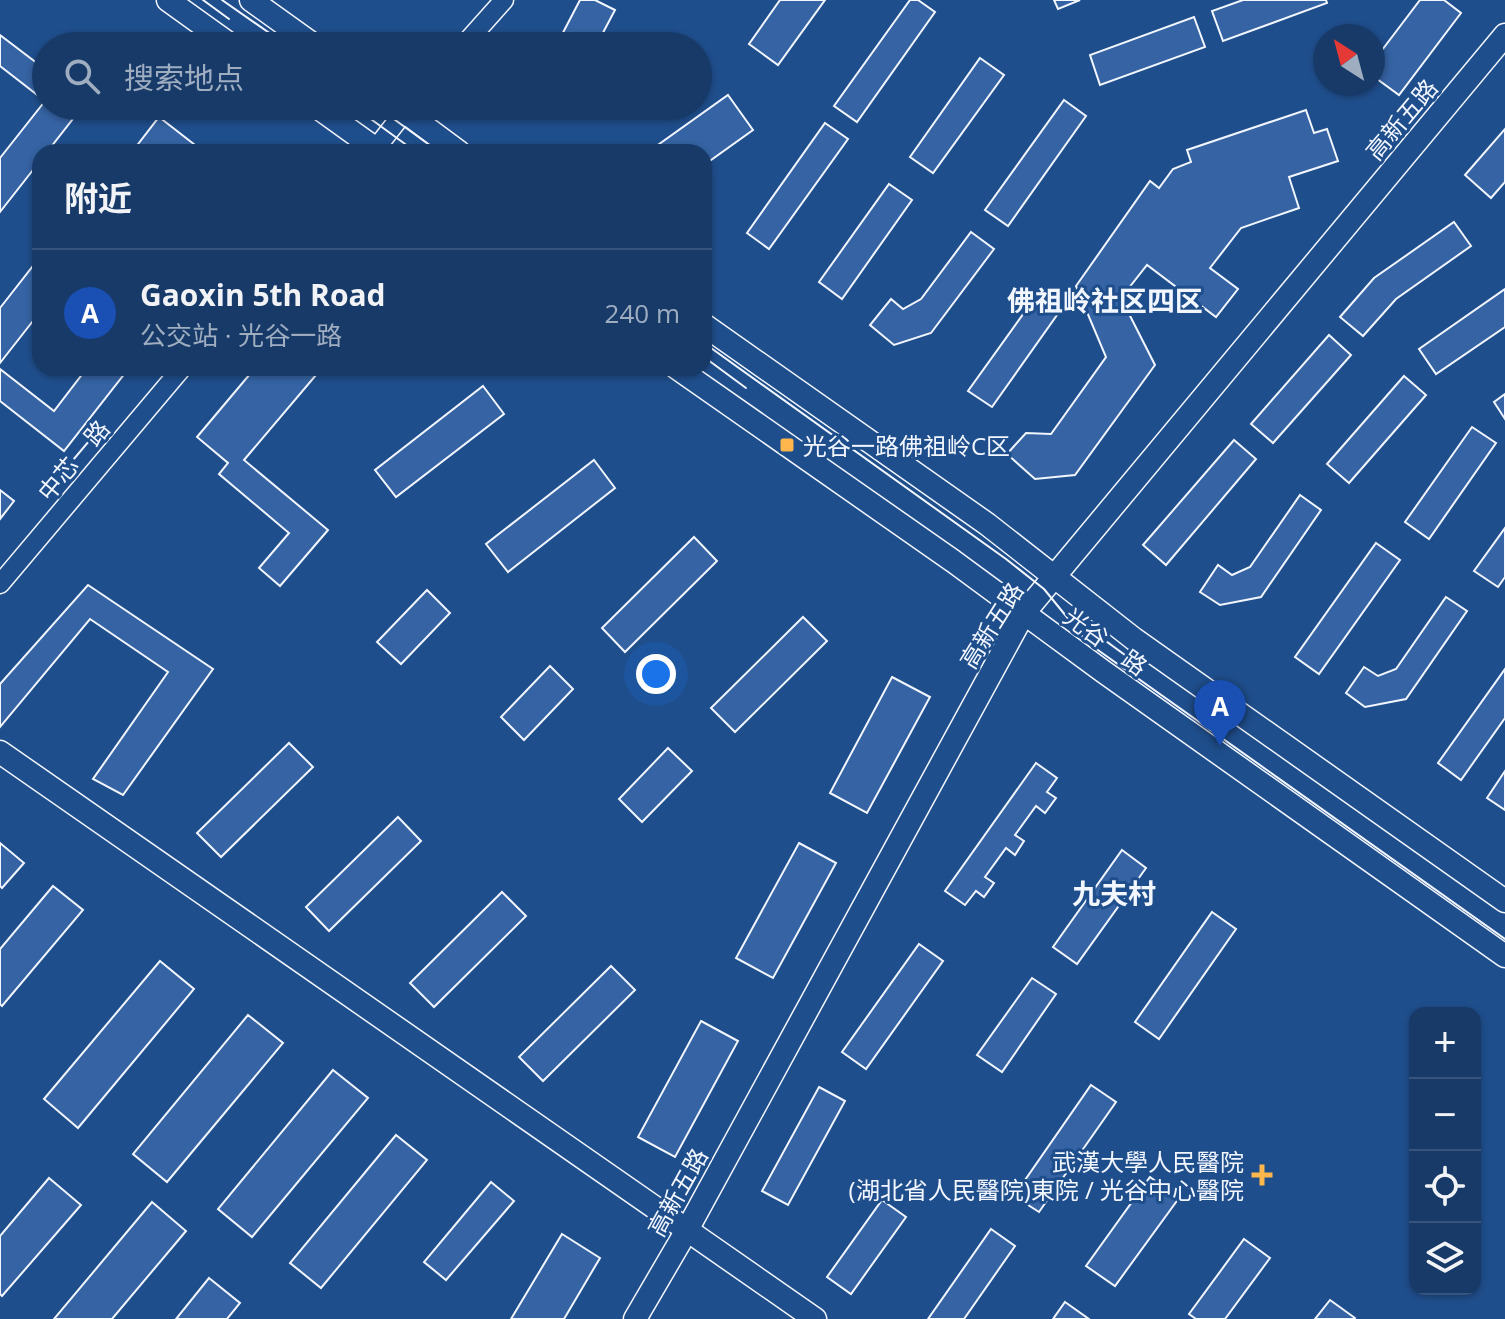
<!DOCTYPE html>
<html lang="zh">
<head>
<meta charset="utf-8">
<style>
  body { margin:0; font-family:"Open Sans","Noto Sans SC",sans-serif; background:#20416f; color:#f1f3f6 }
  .controls { position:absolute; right:24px; bottom:24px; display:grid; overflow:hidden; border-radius:16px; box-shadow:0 2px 6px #0004 }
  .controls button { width:72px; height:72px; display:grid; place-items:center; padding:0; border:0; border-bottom:2px solid #36547d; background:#173a69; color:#f1f3f6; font:40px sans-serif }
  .compass { position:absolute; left:1313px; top:24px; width:72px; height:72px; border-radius:50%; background:#173a69; box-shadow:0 2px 6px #0004; rotate:324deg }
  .you { position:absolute; left:656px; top:674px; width:28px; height:28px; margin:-20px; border:6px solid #fff; border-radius:50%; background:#1a73e8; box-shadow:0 0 0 12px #1a73e833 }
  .badge { display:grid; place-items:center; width:52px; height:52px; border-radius:50%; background:#ffb74d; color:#fff; font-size:26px; font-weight:700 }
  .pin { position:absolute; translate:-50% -66px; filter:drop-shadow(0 2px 4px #0008) }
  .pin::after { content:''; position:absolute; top:42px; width:28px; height:24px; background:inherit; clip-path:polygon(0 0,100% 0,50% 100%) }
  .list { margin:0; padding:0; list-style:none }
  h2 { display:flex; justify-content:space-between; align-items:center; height:104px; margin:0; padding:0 32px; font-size:34px }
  h2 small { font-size:26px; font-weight:400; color:#9eadc0 }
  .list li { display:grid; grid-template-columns:52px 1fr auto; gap:24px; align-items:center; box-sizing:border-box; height:128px; padding:0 32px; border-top:2px solid #36547d }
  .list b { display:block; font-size:30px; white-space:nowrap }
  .list p { margin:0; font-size:26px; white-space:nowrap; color:#9eadc0 }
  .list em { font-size:26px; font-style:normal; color:#9eadc0 }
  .icon { flex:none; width:44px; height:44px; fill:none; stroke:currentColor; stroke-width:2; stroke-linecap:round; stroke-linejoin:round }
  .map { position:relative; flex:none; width:1505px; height:1319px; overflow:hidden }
  .search { position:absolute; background:#173a69; box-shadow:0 2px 6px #0004; left:32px; top:32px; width:680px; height:88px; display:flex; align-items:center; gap:20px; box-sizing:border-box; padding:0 28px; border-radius:44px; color:#9eadc0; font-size:30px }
  .panel { position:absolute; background:#173a69; box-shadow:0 2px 6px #0004; left:32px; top:144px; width:680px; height:232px; border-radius:24px }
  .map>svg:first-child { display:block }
</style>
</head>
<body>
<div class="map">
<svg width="1505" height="1319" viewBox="0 0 1505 1319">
  <rect width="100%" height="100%" fill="#1f4e8c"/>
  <g fill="#3563a3" stroke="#f2f6ff" stroke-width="2">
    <path d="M580,0h15l20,10 -19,36h-40z"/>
    <path d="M780,0h45l-47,65 -29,-21z"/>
    <path d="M910,0h8l17,12 -78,110 -23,-16z"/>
    <path d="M1054,0h26l-22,9z"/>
    <path d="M1243,0h83l1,3 -104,38 -11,-30z"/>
    <path d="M1420,0h24l17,13 -62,82 -26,-19v-14z"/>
    <path d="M1194,17l11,30 -105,38 -10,-30z"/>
    <path d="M0,35l46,35v36h37l-36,46h-7v9l-40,51v-54l45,-57 -45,-35z"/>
    <path d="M980,58l24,17 -71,98 -23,-16z"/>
    <path d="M728,95l25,35 -49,35v-13h-56z"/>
    <path d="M1064,100l22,16 -78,110 -23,-16z"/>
    <path d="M536,106h29l-6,12z"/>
    <path d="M1306,110l8,23 13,-4 11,32 -49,16 10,31 -58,20 -31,40 28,21 -22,28 -69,-52 -26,33 34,67 -80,110 -40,4 -28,-25 19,-21 25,1 55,-77 -30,-71 74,-105 9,7 14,-19 18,-7 -4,-12z"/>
    <path d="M159,117l45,35h-72z"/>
    <path d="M825,123l23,16 -79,110 -22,-16z"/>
    <path d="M1505,129v53l-14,16 -26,-23z"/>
    <path d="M889,184l23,16 -70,99 -23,-17z"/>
    <path d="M1454,222l17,24 -75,53 -33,37 -23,-19 34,-39z"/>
    <path d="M971,232l23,17 -63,84 -37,12 -24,-20 21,-26 12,10 18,-10z"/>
    <path d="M40,257v55l-40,51v-55z"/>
    <path d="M1505,289v38l-69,47 -17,-25z"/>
    <path d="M1039,292l23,16 -70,99 -24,-16z"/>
    <path d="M1329,335l22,20 -78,88 -22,-19z"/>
    <path d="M87,368h42l-65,83 -64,-50v-32l54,42z"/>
    <path d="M255,368h67l-78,92 84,70 -48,56 -21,-18 30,-35 -70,-59 9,-11 -31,-26z"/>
    <path d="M1404,376l22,19 -77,88 -22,-19z"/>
    <path d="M483,386l21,28 -108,83 -21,-27z"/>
    <path d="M1505,394v25l-11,-17z"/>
    <path d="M1472,427l24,16 -67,96 -24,-17z"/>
    <path d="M1234,440l22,19 -90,106 -23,-20z"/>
    <path d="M594,460l21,28 -107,84 -22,-28z"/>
    <path d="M0,490l14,11 -14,18z"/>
    <path d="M1300,495l21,15 -60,87 -41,8 -20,-13 18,-27 14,10 18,-8z"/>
    <path d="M1505,528v49l-7,10 -24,-16z"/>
    <path d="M694,537l23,24 -92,91 -23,-24z"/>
    <path d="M1376,543l24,17 -81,114 -24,-17z"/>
    <path d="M88,585l125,84 -90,126 -30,-16 75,-107 -78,-53 -90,108v-43z"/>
    <path d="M427,590l23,23 -49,51 -24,-22z"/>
    <path d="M1446,597l21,14 -61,88 -41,8 -19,-14 18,-26 14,9 18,-7z"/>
    <path d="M803,617l24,24 -92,91 -24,-24z"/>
    <path d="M550,666l23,23 -49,51 -23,-23z"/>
    <path d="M1505,669v49l-44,62 -23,-17z"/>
    <path d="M892,677l38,20 -63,116 -37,-20z"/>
    <path d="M289,743l24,24 -92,90 -24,-24z"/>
    <path d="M668,748l24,23 -50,51 -23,-23z"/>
    <path d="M1036,763l21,15 -10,14 9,6 -11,15 -9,-7 -21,29 9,6 -9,14 -9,-7 -21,29 9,6 -10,14 -8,-6 -11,14 -20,-14z"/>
    <path d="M1505,771v39l-18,-12z"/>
    <path d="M398,817l23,24 -92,90 -23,-24z"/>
    <path d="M0,843l24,20 -22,25 -2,-2z"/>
    <path d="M799,843l37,20 -63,115 -37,-20z"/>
    <path d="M1122,850l24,18 -69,96 -24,-17z"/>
    <path d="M53,886l30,24 -81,96 -2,-2v-55z"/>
    <path d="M502,892l24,24 -92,91 -24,-24z"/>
    <path d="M1212,912l24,17 -77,110 -24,-17z"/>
    <path d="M919,944l24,17 -77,108 -24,-17z"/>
    <path d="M160,961l34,28 -116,139 -34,-29z"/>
    <path d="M611,966l24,24 -92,91 -24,-24z"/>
    <path d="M1032,978l24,16 -54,78 -25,-17z"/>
    <path d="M248,1015l35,28 -116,139 -34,-28z"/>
    <path d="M701,1021l37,20 -63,116 -37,-20z"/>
    <path d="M333,1070l35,28 -116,139 -34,-28z"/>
    <path d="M1091,1085l25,17 -77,110 -25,-16z"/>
    <path d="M819,1087l26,14 -57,104 -26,-14z"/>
    <path d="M396,1135l31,25 -106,128 -31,-25z"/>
    <path d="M1150,1177l29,21 -64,88 -29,-20z"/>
    <path d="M49,1178l32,27 -79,91 -2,-2v-58z"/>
    <path d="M491,1182l23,19 -68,79 -22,-18z"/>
    <path d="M882,1200l24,17 -55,77 -24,-17z"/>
    <path d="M152,1202l34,29 -74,88h-58z"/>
    <path d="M991,1229l24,17 -51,73h-36z"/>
    <path d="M562,1234l38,24 -36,61h-53z"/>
    <path d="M1244,1239l26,19 -45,61h-29l-7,-5z"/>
    <path d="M209,1278l31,25 -13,16h-51z"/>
    <path d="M1330,1300l25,18 -1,1h-39z"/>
    <path d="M1065,1302l24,17h-36z"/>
  </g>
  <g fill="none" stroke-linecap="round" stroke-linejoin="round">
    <g stroke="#f2f6ff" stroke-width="21">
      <g id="minor">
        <path d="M463,46l41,-46"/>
        <path d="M373,152l36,-46"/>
        <path d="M0,584l182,-216"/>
      </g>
    </g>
    <g stroke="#f2f6ff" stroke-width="25">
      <g id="major">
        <path d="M168,0l64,46"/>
        <path d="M251,0l64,46"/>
        <path d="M316,106l64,46"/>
        <path d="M397,106l62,46"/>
        <path d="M704,325l283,199 147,115 371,262"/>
        <path d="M677,368l276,193 151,111 401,284"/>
        <path d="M0,752l815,567"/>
        <path d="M635,1319l52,-89 337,-617 481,-578"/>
      </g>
    </g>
    <use href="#minor" stroke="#1f4e8c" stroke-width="18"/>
    <use href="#major" stroke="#1f4e8c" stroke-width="22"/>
    <g stroke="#f2f6ff" stroke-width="2">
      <path d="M203,0l26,19"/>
      <path d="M222,0l66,46"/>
      <path d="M353,106l63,46"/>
      <path d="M376,106l63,46"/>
      <path d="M704,343l302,216 38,30 44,54 417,296"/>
      <path d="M704,357l42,31"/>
    </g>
  </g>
  <g fill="#ffb74d" stroke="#1f4e8c" stroke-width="3">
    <rect x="779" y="437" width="16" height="16" rx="4"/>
    <path d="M1258 1163h8v8h8v8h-8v8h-8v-8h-8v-8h8z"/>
  </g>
  <g text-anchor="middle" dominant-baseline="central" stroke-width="6" stroke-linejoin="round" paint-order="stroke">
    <g font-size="24" fill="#f2f6ff" stroke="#1f4e8c">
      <text transform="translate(1401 119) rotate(-50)">高新五路</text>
      <text transform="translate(73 460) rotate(-50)">中芯一路</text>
      <text transform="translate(991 625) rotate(-58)">高新五路</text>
      <text transform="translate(1106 641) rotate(36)">光谷一路</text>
      <text transform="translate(677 1192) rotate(-61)">高新五路</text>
    </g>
    <g font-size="24" fill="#f2f6ff" stroke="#1f4e8c" text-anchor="start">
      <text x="803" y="445">光谷一路佛祖岭C区</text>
      <text x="1244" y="1161" text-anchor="end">武漢大學人民醫院<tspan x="1244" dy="28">(湖北省人民醫院)東院 / 光谷中心醫院</tspan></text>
    </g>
    <g font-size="28" font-weight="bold" fill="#f2f6ff" stroke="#1f4e8c">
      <text x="1105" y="300">佛祖岭社区四区</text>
      <text x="1114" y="893">九夫村</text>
    </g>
  </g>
</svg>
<div class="controls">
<button>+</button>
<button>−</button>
<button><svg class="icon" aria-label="locate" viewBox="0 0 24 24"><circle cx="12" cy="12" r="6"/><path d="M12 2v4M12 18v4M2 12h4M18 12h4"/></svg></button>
<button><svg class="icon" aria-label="layers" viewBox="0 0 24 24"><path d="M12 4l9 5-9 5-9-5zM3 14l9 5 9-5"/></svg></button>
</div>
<svg class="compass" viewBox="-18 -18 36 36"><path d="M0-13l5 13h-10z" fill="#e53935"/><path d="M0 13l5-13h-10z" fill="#9eadc0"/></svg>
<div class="you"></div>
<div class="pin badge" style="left:1220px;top:746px;background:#1a4fb4">A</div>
<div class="search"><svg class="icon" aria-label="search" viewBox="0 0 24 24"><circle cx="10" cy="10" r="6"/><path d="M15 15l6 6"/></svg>搜索地点</div>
<section class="panel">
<h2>附近<small></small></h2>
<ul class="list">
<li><span class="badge" style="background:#1a4fb4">A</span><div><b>Gaoxin 5th Road</b><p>公交站 · 光谷一路</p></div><em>240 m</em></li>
</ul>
</section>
</div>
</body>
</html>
